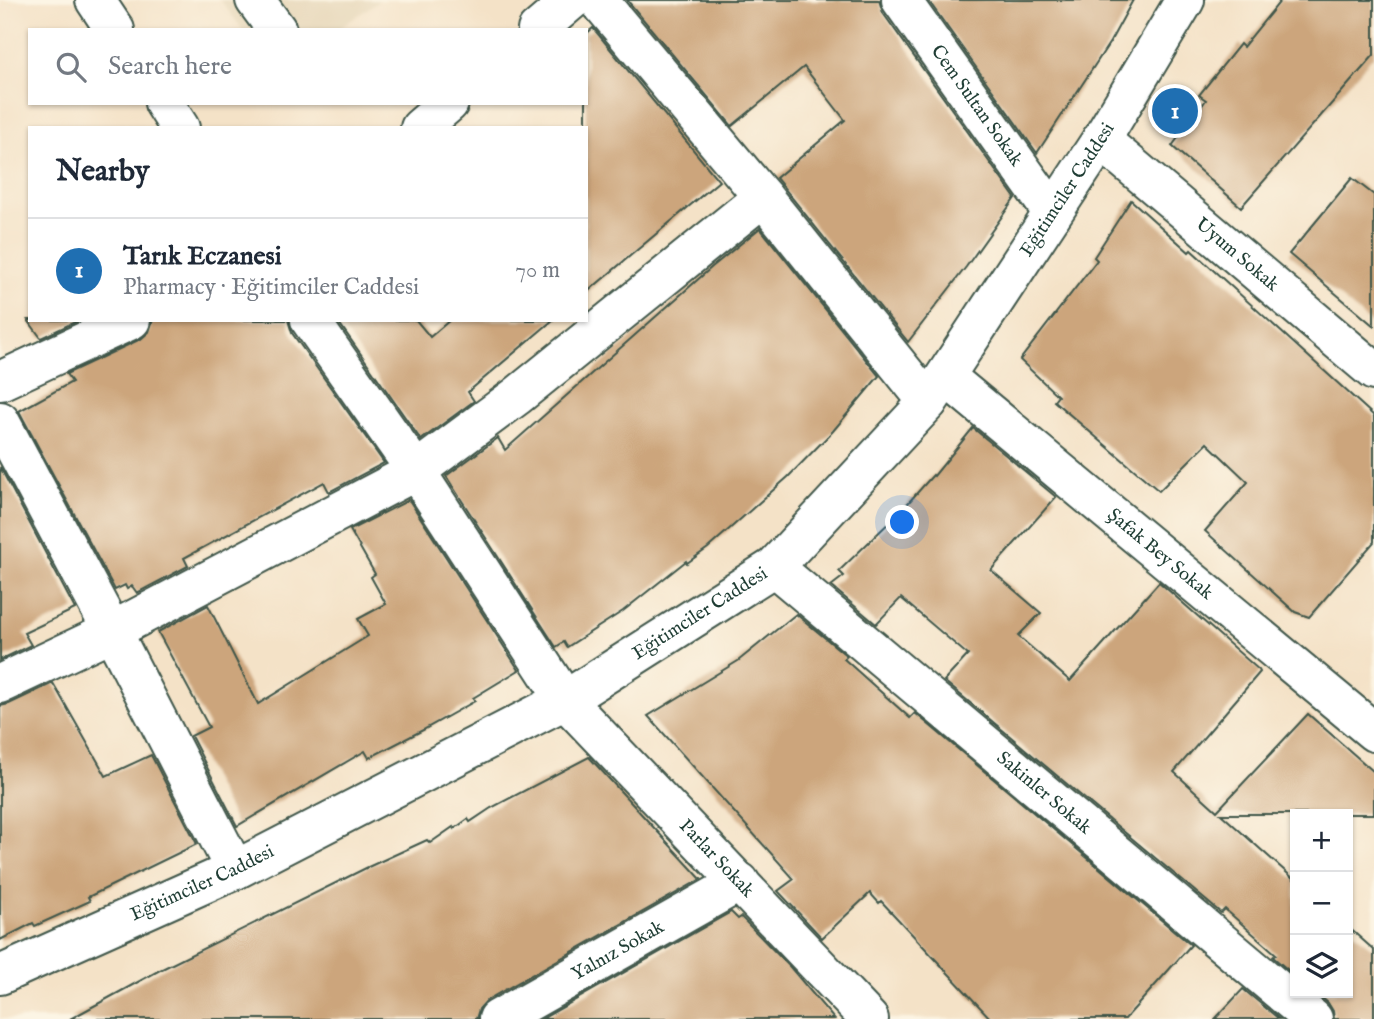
<!DOCTYPE html>
<html lang="en">
<head>
<meta charset="utf-8">
<style>
  body { margin:0; font-family:"IM FELL English",serif; background:#f2f2f3; color:#1f2937 }
  .controls { position:absolute; right:21px; bottom:21px; display:grid; overflow:hidden; border-radius:0px; box-shadow:0 2px 5px #0004 }
  .controls button { width:63px; height:63px; display:grid; place-items:center; padding:0; border:0; border-bottom:2px solid #e0e1e3; background:#fff; color:#1f2937; font:35px sans-serif }
  .you { position:absolute; left:903px; top:523px; width:24px; height:24px; margin:-18px; border:5px solid #fff; border-radius:50%; background:#1a73e8; box-shadow:0 0 0 10px #1a73e833 }
  .badge { display:grid; place-items:center; width:46px; height:46px; border-radius:50%; background:#1f6fb2; color:#fff; font-size:23px; font-weight:700 }
  .pin { position:absolute; translate:-50% -50%; border:4px solid #fff; box-shadow:0 2px 7px #0006 }
  .list { margin:0; padding:0; list-style:none }
  h2 { display:flex; justify-content:space-between; align-items:center; height:91px; margin:0; padding:0 28px; font-size:30px }
  h2 small { font-size:23px; font-weight:400; color:#747a83 }
  .list li { display:grid; grid-template-columns:46px 1fr auto; gap:21px; align-items:center; box-sizing:border-box; height:105px; padding:0 28px; border-top:2px solid #e0e1e3 }
  .list b { display:block; font-size:26px; white-space:nowrap }
  .list p { margin:0; font-size:23px; white-space:nowrap; color:#747a83 }
  .list em { font-size:23px; font-style:normal; color:#747a83 }
  .icon { flex:none; width:38px; height:38px; fill:none; stroke:currentColor; stroke-width:2; stroke-linecap:round; stroke-linejoin:round }
  .map { position:relative; flex:none; width:1374px; height:1019px; overflow:hidden }
  .search { position:absolute; background:#fff; box-shadow:0 2px 5px #0004; left:28px; top:28px; width:560px; height:77px; display:flex; align-items:center; gap:18px; box-sizing:border-box; padding:0 24px; border-radius:0px; color:#747a83; font-size:26px }
  .panel { position:absolute; background:#fff; box-shadow:0 2px 5px #0004; left:28px; top:126px; width:560px; height:196px; border-radius:0px }
  .map>svg:first-child { display:block }
</style>
</head>
<body>
<div class="map">
<svg width="1374" height="1019" viewBox="0 0 1374 1019">
  <rect width="100%" height="100%" fill="#fcf5e5"/>
  <filter id="ink" filterUnits="userSpaceOnUse"><feTurbulence type="fractalNoise" baseFrequency=".0143" numOctaves="2"/><feDisplacementMap in="SourceGraphic" scale="14" xChannelSelector="R" yChannelSelector="G"/><feConvolveMatrix kernelMatrix="1 2 1 2 8 2 1 2 1" color-interpolation-filters="sRGB"/></filter>
  <filter id="wash" filterUnits="userSpaceOnUse"><feTurbulence type="fractalNoise" baseFrequency=".00686" numOctaves="4" result="noise"/><feDisplacementMap in="SourceGraphic" scale="28" xChannelSelector="R" yChannelSelector="G"/><feGaussianBlur stdDeviation="1.57" result="paint"/><feColorMatrix in="noise" values="0 0 0 0 0 0 0 0 0 0 0 0 0 0 0 0 0 1.4 0 .05"/><feComposite in="paint" operator="in"/></filter>
  <g filter="url(#wash)">
    <rect width="100%" height="100%" fill="#f4e2c7"/>
    <path fill="#e6d6b7" d="M220,0h160l-43,30h-94z"/>
    <g id="blocks">
      <g fill="#cca57b">
        <path d="M627,0h252l4,13 132,185 -49,69 -58,75 -132,-164 69,-58 -41,-53 -72,59z"/>
        <path d="M928,0h205l-23,42 -73,111z"/>
        <path d="M1281,0h93v55l-133,152 -69,-61 34,-46 -7,-5 41,-51 3,3z"/>
        <path d="M593,28l126,153 -133,112v-259z"/>
        <path d="M1352,178l22,17v131l-85,-72z"/>
        <path d="M1131,200l58,52 2,-2 183,166v126l-65,75 -14,-5 -90,-81 43,-49 -41,-39 -48,48 -105,-90 4,-5 -38,-36 77,-100 -3,-3z"/>
        <path d="M760,228l119,148 -46,55 -45,46 -80,71 -21,15 -1,-2 -63,50 -56,36 -3,-5 -8,5 -110,-171 52,-38 7,12 207,-183z"/>
        <path d="M28,320h51l-38,18z"/>
        <path d="M153,320h135l4,13 92,130 -55,29 -5,-10 -140,76 4,8 -51,27 -5,-7 -5,3 -2,-4 -10,5 -96,-179 53,-29 -6,-8 75,-35 8,-7z"/>
        <path d="M337,320h79l14,17 20,-17h103l-85,72 6,9 -53,39z"/>
        <path d="M973,428l83,69 -65,73 50,43 -23,23 52,45 89,-99 100,88 1,2 -86,100 43,39 91,-97 66,58v42h-153l74,66v96l-22,-19 3,-3 -51,-45 -4,4 -277,-232 24,-26 -67,-57 -25,26 -45,-38 13,-10 -5,-5 62,-60 32,-36 1,1z"/>
        <path d="M0,467l75,142 -51,24 7,12 -31,15z"/>
        <path d="M409,500l110,170 -46,28 2,3 -52,29 -54,28 -4,-7 -128,75 -46,-90 18,-9 -51,-95 50,-27 50,99 110,-68 -10,-17 28,-15 -15,-27 4,-3 -25,-44z"/>
        <path d="M796,614l51,42 -3,3 66,59 5,-5 276,232 -66,74h-134l-110,-118 -2,2 -9,-10 -48,45 -44,-47 16,-12 -146,-163 90,-55z"/>
        <path d="M53,683l53,93 45,-21 46,89 -109,53 2,4 -55,25 -2,-3 -33,17v-234l9,-2z"/>
        <path d="M589,757l112,122 -214,121 -8,9 -3,10h-406l90,-49 206,-102 61,-28 3,3 23,-16 1,2 14,-10 2,3 21,-14z"/>
        <path d="M731,912l7,7 3,-2 49,50 44,52h-292z"/>
        <path d="M1348,927l26,23v69h-40l-1,-8 -5,-8 -12,-10h32z"/>
        <path d="M1243,989l36,30h-64z"/>
      </g>
    </g>
  </g>
  <g filter="url(#ink)">
    <use href="#blocks" fill-opacity="0" stroke="#3f564a" stroke-width="2"/>
    <g fill="none" stroke-linecap="round" stroke-linejoin="round">
      <g stroke="#3f564a" stroke-width="42">
        <g id="minor">
          <path d="M95,0l20,30"/>
          <path d="M255,0l22,30"/>
          <path d="M598,0l165,197 165,205"/>
          <path id="s1" d="M901,0l151,212"/>
          <path d="M537,30l35,-30"/>
          <path d="M164,103l16,25"/>
          <path d="M420,128l29,-25"/>
          <path id="s2" d="M1101,140l273,231"/>
          <path id="s3" d="M310,320l106,151 149,229 304,319"/>
          <path id="s4" d="M946,377l428,355"/>
          <path d="M0,381l131,-61"/>
          <path d="M0,421l112,210 123,239"/>
          <path id="s5" d="M774,567l539,452"/>
          <path d="M0,684l112,-53 304,-160 101,-75 246,-199"/>
          <path id="s6" d="M0,975l235,-105 330,-170 209,-133 154,-165 173,-262 84,-140"/>
          <path id="s7" d="M498,1019l242,-137"/>
        </g>
      </g>
      <use href="#minor" stroke="#fff" stroke-width="38"/>
    </g>
  </g>
  <g text-anchor="middle" dominant-baseline="central" stroke-width="5" stroke-linejoin="round" paint-order="stroke">
    <g font-size="19" fill="#1f3d34" stroke="#fcf5e5">
      <text stroke="none"><textPath href="#s1" startOffset="130">Cem Sultan Sokak</textPath></text>
      <text stroke="none"><textPath href="#s6" startOffset="1356">Eğitimciler Caddesi</textPath></text>
      <text stroke="none"><textPath href="#s2" startOffset="178">Uyum Sokak</textPath></text>
      <text stroke="none"><textPath href="#s4" startOffset="278">Şafak Bey Sokak</textPath></text>
      <text stroke="none"><textPath href="#s6" startOffset="789">Eğitimciler Caddesi</textPath></text>
      <text stroke="none"><textPath href="#s5" startOffset="352">Sakinler Sokak</textPath></text>
      <text stroke="none"><textPath href="#s3" startOffset="677">Parlar Sokak</textPath></text>
      <text stroke="none"><textPath href="#s6" startOffset="222">Eğitimciler Caddesi</textPath></text>
      <text stroke="none"><textPath href="#s7" startOffset="138">Yalnız Sokak</textPath></text>
    </g>
  </g>
</svg>
<div class="controls">
<button>+</button>
<button>−</button>
<button><svg class="icon" aria-label="layers" viewBox="0 0 24 24"><path d="M12 4l9 5-9 5-9-5zM3 14l9 5 9-5"/></svg></button>
</div>
<div class="you"></div>
<div class="pin badge" style="left:1175px;top:111px">1</div>
<div class="search"><svg class="icon" aria-label="search" viewBox="0 0 24 24"><circle cx="10" cy="10" r="6"/><path d="M15 15l6 6"/></svg>Search here</div>
<section class="panel">
<h2>Nearby<small></small></h2>
<ul class="list">
<li><span class="badge">1</span><div><b>Tarık Eczanesi</b><p>Pharmacy · Eğitimciler Caddesi</p></div><em>70 m</em></li>
</ul>
</section>
</div>
</body>
</html>
